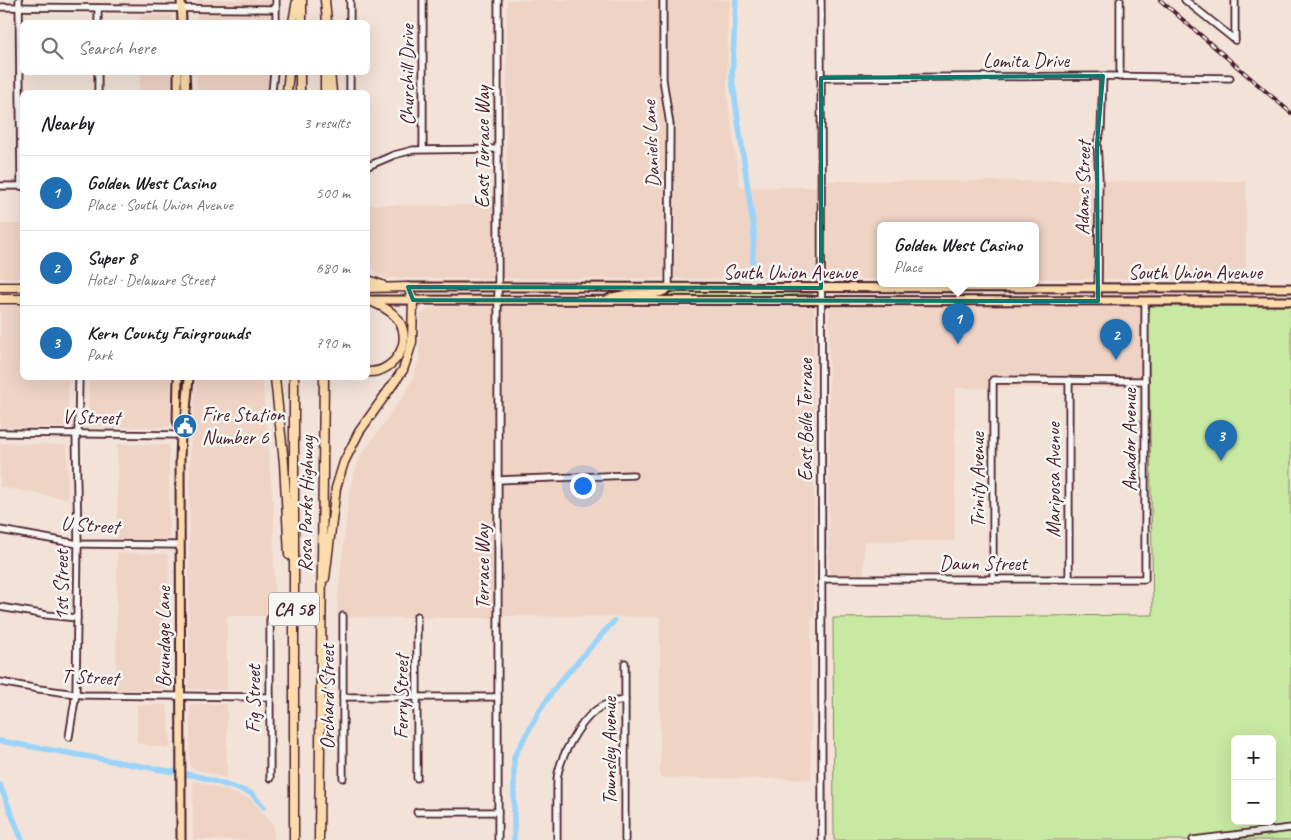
<!DOCTYPE html>
<html lang="en">
<head>
<meta charset="utf-8">
<style>
  body { margin:0; font-family:Caveat,sans-serif; background:#f6f6f6; color:#202124 }
  .controls { position:absolute; right:15px; bottom:15px; display:grid; overflow:hidden; border-radius:8px; box-shadow:0 5px 20px #0002 }
  .controls button { width:45px; height:45px; display:grid; place-items:center; padding:0; border:0; border-bottom:1px solid #e0e0e0; background:#fff; color:#202124; font:25px sans-serif }
  .you { position:absolute; left:582px; top:485px; width:18px; height:18px; margin:-12px; border:4px solid #fff; border-radius:50%; background:#1a73e8; box-shadow:0 0 0 8px #1a73e833 }
  .badge { display:grid; place-items:center; width:32px; height:32px; border-radius:50%; background:#1f6fb2; color:#fff; font-size:16px; font-weight:700 }
  .pin { position:absolute; translate:-50% -41px; filter:drop-shadow(0 1px 2px #0008) }
  .pin::after { content:''; position:absolute; top:26px; width:18px; height:15px; background:inherit; clip-path:polygon(0 0,100% 0,50% 100%) }
  .popup { position:absolute; left:877px; top:222px; width:162px; height:65px; box-sizing:border-box; display:grid; place-content:center; border-radius:8px; background:#fff; filter:drop-shadow(0 1px 4px #0005); font-size:16px; white-space:nowrap; color:#757577 }
  .popup b { font-size:19px; color:#202124 }
  .popup::after { content:''; position:absolute; left:50%; top:100%; margin-left:-10px; border:10px solid transparent; border-top-color:#fff }
  .list { margin:0; padding:0; list-style:none }
  h2 { display:flex; justify-content:space-between; align-items:center; height:65px; margin:0; padding:0 20px; font-size:21px }
  h2 small { font-size:16px; font-weight:400; color:#757577 }
  .list li { display:grid; grid-template-columns:32px 1fr auto; gap:15px; align-items:center; box-sizing:border-box; height:75px; padding:0 20px; border-top:1px solid #e0e0e0 }
  .list b { display:block; font-size:19px; white-space:nowrap }
  .list p { margin:0; font-size:16px; white-space:nowrap; color:#757577 }
  .list em { font-size:16px; font-style:normal; color:#757577 }
  .icon { flex:none; width:28px; height:28px; fill:none; stroke:currentColor; stroke-width:2; stroke-linecap:round; stroke-linejoin:round }
  .map { position:relative; flex:none; width:1291px; height:840px; overflow:hidden }
  .search { position:absolute; background:#fff; box-shadow:0 5px 20px #0002; left:20px; top:20px; width:350px; height:55px; display:flex; align-items:center; gap:12px; box-sizing:border-box; padding:0 18px; border-radius:8px; color:#757577; font-size:19px }
  .panel { position:absolute; background:#fff; box-shadow:0 5px 20px #0002; left:20px; top:90px; width:350px; height:290px; border-radius:8px }
  .map>svg:first-child { display:block }
</style>
</head>
<body>
<div class="map">
<svg width="1291" height="840" viewBox="0 0 1291 840">
  <rect width="100%" height="100%" fill="#f2e2d8"/>
  <filter id="ink" filterUnits="userSpaceOnUse"><feTurbulence type="fractalNoise" baseFrequency=".02" numOctaves="2"/><feDisplacementMap in="SourceGraphic" scale="10" xChannelSelector="R" yChannelSelector="G"/><feConvolveMatrix kernelMatrix="1 2 1 2 8 2 1 2 1" color-interpolation-filters="sRGB"/></filter>
  <g filter="url(#ink)">
    <g fill="#efd4c6">
      <rect x="197" y="0" width="74" height="22"/>
      <path d="M507,0h224l-3,16 -1,78 13,93h74l15,-6h417v98h-210v-54h-156v54l-492,-1 -9,-3 -11,-11v-59h138z"/>
      <path d="M139,15h33v7h-32z"/>
      <rect x="140" y="73" width="31" height="19"/>
      <path d="M197,73h73l-2,19h-71z"/>
      <rect x="0" y="224" width="22" height="54"/>
      <path d="M1143,305l-1,82 -187,1v153h-91v35l-31,-1 -4,-3v-265z"/>
      <path d="M0,306h22v72h46v49h-68z"/>
      <path d="M441,307h373v310h-3v162l-151,-1v-161l-155,-1 -14,2 -154,-1 1,-22 12,-109 10,-29 45,-64 8,-15 6,-19 1,-39 2,-6 6,-5z"/>
      <path d="M89,378h82l-1,48 -1,1h-81z"/>
      <path d="M196,378h66l12,137v101h-47v74l-39,-1 2,-238z"/>
      <path d="M0,443l67,2 1,54 -68,-12z"/>
      <path d="M117,444l52,1v93l-3,1h-49z"/>
      <path d="M117,553l49,1 3,3 -2,132 -51,1z"/>
      <path d="M192,704h35v74l-37,-10v-62z"/>
      <path d="M137,705h29l1,1 4,41 -5,1 -29,-5z"/>
      <path d="M193,780l58,19 23,27v14h-81z"/>
    </g>
    <g fill="#c8e9a2" stroke="#898466" fill-rule="evenodd">
      <path d="M672,292l141,1v1l-67,3 -90,-1 10,-1z"/>
      <path d="M1148,306h143v534h-457l-1,-222 320,-3zM1235,739h37v82h-37z"/>
    </g>
    <g fill="none" stroke-linecap="round" stroke-linejoin="round">
      <g stroke="#9ad4fa" stroke-width="5.5">
        <path d="M736,0l-4,78 22,153 -2,44"/>
        <path d="M0,741l197,35 54,17 13,14"/>
        <path d="M0,785l22,55"/>
        <path d="M514,840v-83l26,-47 17,-25 57,-64"/>
      </g>
      <g stroke="#4a1f2b" stroke-width="9">
        <g id="minor">
          <path d="M19,0l2,186"/>
          <path d="M498,0v840"/>
          <path d="M663,0v79l7,46 -1,162"/>
          <path d="M821,0l1,840"/>
          <path d="M1120,0v77"/>
          <path d="M1185,0l50,40"/>
          <path d="M0,7l276,2"/>
          <path d="M98,8v14"/>
          <path d="M276,22v-22"/>
          <path d="M350,22v-22"/>
          <path d="M1235,40v-40"/>
          <path d="M98,72v20"/>
          <path d="M821,78l282,-2 127,2"/>
          <path d="M272,92l2,-20"/>
          <path d="M350,92v-20"/>
          <path d="M423,149v-149"/>
          <path d="M368,166l26,-11 19,-5 85,-1"/>
          <path d="M0,186h22"/>
          <path d="M1098,301l1,-123 -2,-35 4,-13 2,-54"/>
          <path d="M1069,380v199"/>
          <path d="M0,433l181,2"/>
          <path d="M78,433l1,-55"/>
          <path d="M498,480l135,-5"/>
          <path d="M0,530l78,14 101,1"/>
          <path d="M822,579h323v-278"/>
          <path d="M993,579v-199l152,1"/>
          <path d="M0,607l47,8 30,3"/>
          <path d="M343,616v162"/>
          <path d="M417,616v162"/>
          <path d="M270,619v159"/>
          <path d="M625,663v177"/>
          <path d="M0,682l39,7 44,6 187,2"/>
          <path d="M343,697h155"/>
          <path d="M69,737l7,-44 2,-149 -2,-111"/>
          <path d="M417,812h81"/>
          <path d="M557,840v-60c2,-22 22,-57 39,-70 9,-7 19,-9 29,-10"/>
          <path d="M1193,840l98,-12"/>
        </g>
      </g>
      <g stroke="#4a1f2b" stroke-width="11">
        <g id="major">
          <path d="M181,0l1,22"/>
          <path d="M185,72l1,20"/>
          <path d="M178,92v-20"/>
          <path d="M408,287l883,1"/>
          <path d="M608,299c17,-9 52,1 61,-12"/>
          <path d="M368,300l923,1"/>
          <path d="M178,378l-1,42 4,14"/>
          <path d="M181,840l-1,-382 1,-23 4,-15 4,-42"/>
        </g>
      </g>
      <g stroke="#4a1f2b" stroke-width="11">
        <g id="highway">
          <path d="M325,0l2,22"/>
          <path d="M293,22l4,-22"/>
          <path d="M302,22v-22"/>
          <path d="M325,72v20"/>
          <path d="M330,72l2,20"/>
          <path d="M287,92l2,-20"/>
          <path d="M300,92v-20"/>
          <path d="M368,280l14,5"/>
          <path d="M0,287h22"/>
          <path d="M0,299h22"/>
          <path d="M368,300c9,4 20,8 27,16 21,22 1,57 -27,56"/>
          <path d="M275,378l9,85 5,92"/>
          <path d="M325,578l11,-90 8,-26 15,-30 44,-62 6,-18 3,-10 1,-42 -5,-13 -40,1"/>
          <path d="M294,840v-462"/>
          <path d="M319,840l5,-462"/>
        </g>
      </g>
      <use href="#minor" stroke="#f6f6f2" stroke-width="5.5"/>
      <use href="#major" stroke="#fcdcac" stroke-width="7"/>
      <use href="#highway" stroke="#fcdcac" stroke-width="8"/>
      <g stroke="#4a1f2b" stroke-width="4">
        <path id="rail" d="M1160,0l131,113"/>
      </g>
      <use href="#rail" stroke="#f6f6f2" stroke-width="2" stroke-dasharray="5.5" stroke-linecap="butt"/>
    </g>
  </g>
  <path fill="none" stroke="#0f766e" stroke-width="4" stroke-linejoin="round" d="M1103,76l-6,67 1,158 -685,-1 -5,-13 413,1v-210z"/>
  <defs>
    <g id="civic-disc" transform="scale(1.25)"><circle r="9.5" fill="#1f6fb2" stroke="#f6f6f2"/><path d="M-.6-6.5H3V-4.5H.6V-3L4-1V1h2V6H-6V1h2V-1L-.6-3ZM-1.2 2.5V6h2.4V2.5Z" fill="#fff"/></g>
  </defs>
  <g fill-rule="evenodd">
    <use href="#civic-disc" x="185" y="426"/>
  </g>
  <g text-anchor="middle" dominant-baseline="central" stroke-width="5" stroke-linejoin="round" paint-order="stroke">
    <rect fill="#f6f6f2" stroke="#7e6067" stroke-width="1" x="269" y="592.5" width="50" height="33" rx="4"/>
    <g font-size="19" font-weight="bold" fill="#4a1f2b">
      <text x="294" y="609">CA 58</text>
    </g>
    <g font-size="20" fill="#4a1f2b" stroke="#f6f6f2">
      <text x="1026" y="60">Lomita Drive</text>
      <text transform="translate(407 75) rotate(-90)">Churchill Drive</text>
      <text transform="translate(651 144) rotate(-93)">Daniels Lane</text>
      <text transform="translate(482 147) rotate(-90)">East Terrace Way</text>
      <text transform="translate(1083 188) rotate(-89)">Adams Street</text>
      <text x="790" y="272">South Union Avenue</text>
      <text x="1195" y="272">South Union Avenue</text>
      <text transform="translate(91 417) rotate(1)">V Street</text>
      <text transform="translate(805 420) rotate(-90)">East Belle Terrace</text>
      <text transform="translate(1129 440) rotate(-90)">Amador Avenue</text>
      <text transform="translate(977 480) rotate(-90)">Trinity Avenue</text>
      <text transform="translate(1053 480) rotate(-90)">Mariposa Avenue</text>
      <text transform="translate(306 504) rotate(-89)">Rosa Parks Highway</text>
      <text transform="translate(90 525) rotate(4)">U Street</text>
      <text x="983" y="563">Dawn Street</text>
      <text transform="translate(482 567) rotate(-90)">Terrace Way</text>
      <text transform="translate(61 585) rotate(-90)">1st Street</text>
      <text transform="translate(163 637) rotate(-90)">Brundage Lane</text>
      <text transform="translate(90 677) rotate(3)">T Street</text>
      <text transform="translate(327 697) rotate(-90)">Orchard Street</text>
      <text transform="translate(401 697) rotate(-90)">Ferry Street</text>
      <text transform="translate(253 699) rotate(-90)">Fig Street</text>
      <text transform="translate(609 751) rotate(-90)">Townsley Avenue</text>
    </g>
    <g font-size="20" fill="#4a1f2b" stroke="#f6f6f2" text-anchor="start">
      <text x="202" y="414">Fire Station<tspan x="202" dy="23">Number 6</tspan></text>
    </g>
  </g>
</svg>
<div class="controls">
<button>+</button>
<button>−</button>
</div>
<div class="you"></div>
<div class="pin badge" style="left:958px;top:344px">1</div>
<div class="popup"><b>Golden West Casino</b>Place</div>
<div class="pin badge" style="left:1116px;top:360px">2</div>
<div class="pin badge" style="left:1221px;top:461px">3</div>
<div class="search"><svg class="icon" aria-label="search" viewBox="0 0 24 24"><circle cx="10" cy="10" r="6"/><path d="M15 15l6 6"/></svg>Search here</div>
<section class="panel">
<h2>Nearby<small>3 results</small></h2>
<ul class="list">
<li><span class="badge">1</span><div><b>Golden West Casino</b><p>Place · South Union Avenue</p></div><em>500 m</em></li>
<li><span class="badge">2</span><div><b>Super 8</b><p>Hotel · Delaware Street</p></div><em>680 m</em></li>
<li><span class="badge">3</span><div><b>Kern County Fairgrounds</b><p>Park</p></div><em>790 m</em></li>
</ul>
</section>
</div>
</body>
</html>
